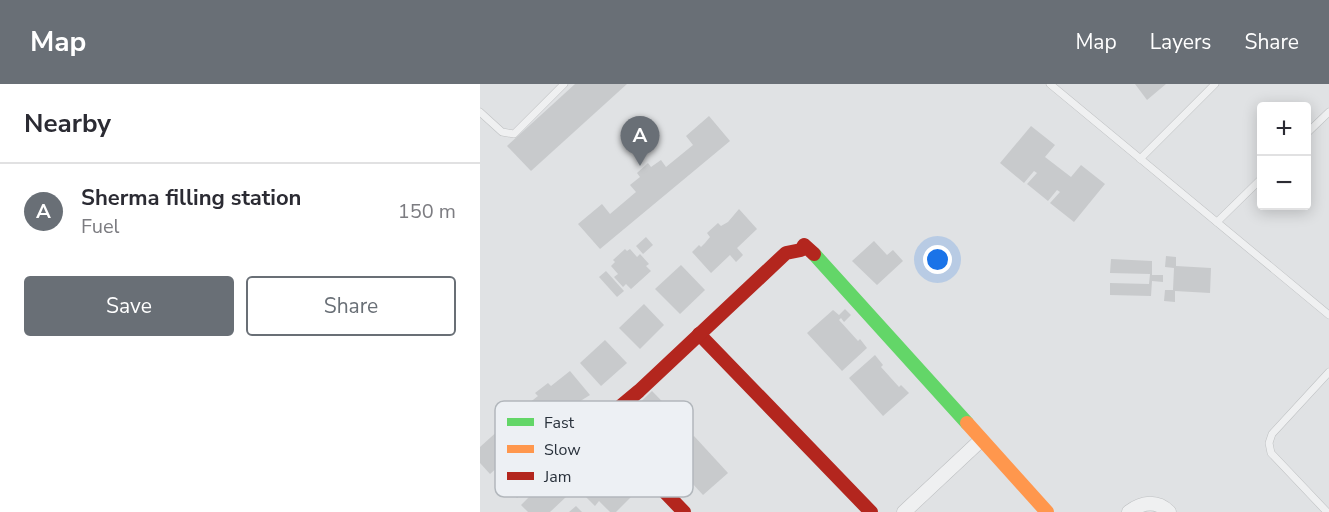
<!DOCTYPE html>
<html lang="en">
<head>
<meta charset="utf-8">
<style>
  body { margin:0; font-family:"Nunito Sans",sans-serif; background:#f7f7f7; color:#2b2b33 }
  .controls { position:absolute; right:18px; top:18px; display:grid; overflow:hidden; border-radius:6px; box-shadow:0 3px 15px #0003 }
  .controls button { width:54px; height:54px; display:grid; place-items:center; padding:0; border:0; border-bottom:2px solid #e1e1e2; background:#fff; color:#2b2b33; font:30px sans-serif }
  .you { position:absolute; left:458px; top:176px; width:21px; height:21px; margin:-15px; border:4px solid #fff; border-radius:50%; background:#1a73e8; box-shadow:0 0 0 9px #1a73e833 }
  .badge { display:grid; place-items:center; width:39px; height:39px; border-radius:50%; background:#696f76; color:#fff; font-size:20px; font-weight:700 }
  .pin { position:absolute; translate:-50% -50px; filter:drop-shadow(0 2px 3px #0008) }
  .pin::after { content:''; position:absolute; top:32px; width:21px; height:18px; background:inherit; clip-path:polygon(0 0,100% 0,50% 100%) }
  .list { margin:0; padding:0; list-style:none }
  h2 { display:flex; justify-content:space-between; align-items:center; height:78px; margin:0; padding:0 24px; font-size:26px }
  h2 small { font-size:20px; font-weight:400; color:#7c7c81 }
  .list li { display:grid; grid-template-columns:39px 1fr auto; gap:18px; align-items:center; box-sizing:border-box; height:96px; padding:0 24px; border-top:2px solid #e1e1e2 }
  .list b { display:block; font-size:22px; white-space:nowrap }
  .list p { margin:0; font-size:20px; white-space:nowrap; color:#7c7c81 }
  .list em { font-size:20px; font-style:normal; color:#7c7c81 }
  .actions { display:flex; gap:12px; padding:18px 24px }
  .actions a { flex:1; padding:14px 0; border:2px solid #696f76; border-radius:6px; text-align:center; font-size:21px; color:#696f76 }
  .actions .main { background:#696f76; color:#fff }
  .map { position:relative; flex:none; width:849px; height:428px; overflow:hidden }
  header { display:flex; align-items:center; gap:36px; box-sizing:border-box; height:84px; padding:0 30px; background:#696f76; color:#fff }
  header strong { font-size:28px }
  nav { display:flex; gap:33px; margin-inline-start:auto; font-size:21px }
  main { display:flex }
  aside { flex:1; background:#fff }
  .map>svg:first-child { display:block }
</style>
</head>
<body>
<header>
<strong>Map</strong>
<nav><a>Map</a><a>Layers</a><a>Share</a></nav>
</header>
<main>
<aside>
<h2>Nearby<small></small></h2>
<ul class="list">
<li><span class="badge">A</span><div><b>Sherma filling station</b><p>Fuel</p></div><em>150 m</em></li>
</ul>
<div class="actions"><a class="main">Save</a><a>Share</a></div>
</aside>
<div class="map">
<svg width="849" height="428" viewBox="0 0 849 428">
  <rect width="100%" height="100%" fill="#e0e2e4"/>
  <g fill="#c8cacc">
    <path d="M95,0h52l-96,87 -24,-25z"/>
    <path d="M655,0h31l-19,16z"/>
    <path d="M229,32l21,25 -130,108 -22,-25 24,-20 8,10 26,-22 -6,-7 10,-8 -3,-4 11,-10 3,4 10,-7 5,7 27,-22 -7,-9z"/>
    <path d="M551,42l24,19 -10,12 26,20 10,-12 24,19 -31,38 -24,-19 10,-11 -3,-2 -9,11 -21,-17 10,-11 -3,-2 -10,12 -24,-20z"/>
    <path d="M259,125l18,20 -20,19 6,7 -7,7 -6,-7 -19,18 -19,-21 7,-7 2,2 4,-4 5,-6 -3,-4 11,-10 3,3 7,-4z"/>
    <path d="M166,153l7,8 -10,9 -7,-8z"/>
    <path d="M394,157l13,14 6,-5 10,11 -26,24 -25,-24z"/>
    <path d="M145,165l2,2 3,-2 7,8 3,-3 9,10 -3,2 5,5 -20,18 -5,-5 -3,3 -9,-10 4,-3 -7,-8 4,-4 -2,-2z"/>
    <path d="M686,172l10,1v9l35,2 -1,25 -35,-2v11l-11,-1 1,-11h8l1,-22 -9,-1z"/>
    <path d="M631,175l41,2v14h11v7l-11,-1 -1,15 -41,-1v-12l39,1 1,-10 -40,-1z"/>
    <path d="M201,181l24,25 -25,24 -25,-25z"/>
    <path d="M126,187l18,20 -7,6 -18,-20z"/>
    <path d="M164,220l20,21 -24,24 -21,-21z"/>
    <path d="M365,225l6,6 -7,7 -3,-4 -2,2 19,21 2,-2 7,9 -25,23 -35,-38 26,-23 6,5z"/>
    <path d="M125,256l22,23 -26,23 -21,-23z"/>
    <path d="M395,271l8,10 -2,2 18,20 2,-2 8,8 -26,23 -34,-38z"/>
    <path d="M90,287l20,24 -24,15 5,6 -10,8 -4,-6 -19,17 -19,-24 19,-15 -3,-3 13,-10 3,3z"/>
    <path d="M172,307l36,37 -25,23 -35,-37z"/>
    <path d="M21,344l18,20 -29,26 -10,-11v-16z"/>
    <path d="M214,352l34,37 -25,22 -34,-37z"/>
    <path d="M52,376l12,12 -27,26 -12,-12z"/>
    <path d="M131,385l24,24 -19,19h-6l-11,-11 -4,5 -11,-11z"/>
    <path d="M69,395l17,18 -16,15h-22l-7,-7 9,-9 -2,-1 7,-6 1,1z"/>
    <path d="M96,422l6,6h-13z"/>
  </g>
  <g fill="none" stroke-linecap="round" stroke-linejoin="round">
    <g stroke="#bec0c2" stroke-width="8">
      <g id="lane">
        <path d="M570,0l279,231"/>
        <path d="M0,28l22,20 12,2 50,-50"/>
        <path d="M826,50l23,-22"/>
        <path d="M660,75l75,-75"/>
        <path d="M737,138l45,-44"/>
        <path d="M847,428l-56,-59 -2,-10 3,-9 57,-62"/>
      </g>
    </g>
    <g stroke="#bec0c2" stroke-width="15">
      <g id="street">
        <path d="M424,428l77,-72"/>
        <path d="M649,428c13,-10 28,-12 40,0"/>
      </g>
    </g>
    <use href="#lane" stroke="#eff0f1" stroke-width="7"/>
    <use href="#street" stroke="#eff0f1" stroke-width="14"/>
    <path stroke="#63d668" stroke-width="14" d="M334,170l153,169"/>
    <path stroke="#ff974d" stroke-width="14" d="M487,339l80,89"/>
    <g stroke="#b3261e" stroke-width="14">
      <path d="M219,250l172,178"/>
      <path d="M204,428l-74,-77 -3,-7 2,-12 30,-25 147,-138 15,-3 3,-5 10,9"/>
    </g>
  </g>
  <rect x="15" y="317" width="198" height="96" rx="9" fill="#edf0f4" stroke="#b2b7bc" stroke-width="1.5"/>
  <rect x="27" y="334" width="27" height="8" fill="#63d668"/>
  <rect x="27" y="361" width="27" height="8" fill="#ff974d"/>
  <rect x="27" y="388" width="27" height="8" fill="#b3261e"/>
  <g font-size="16" fill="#29313b">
    <text x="64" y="344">Fast</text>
    <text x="64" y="371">Slow</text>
    <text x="64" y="398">Jam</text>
  </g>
</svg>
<div class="controls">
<button>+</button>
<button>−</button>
</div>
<div class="you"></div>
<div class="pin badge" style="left:160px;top:82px">A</div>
</div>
</main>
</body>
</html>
